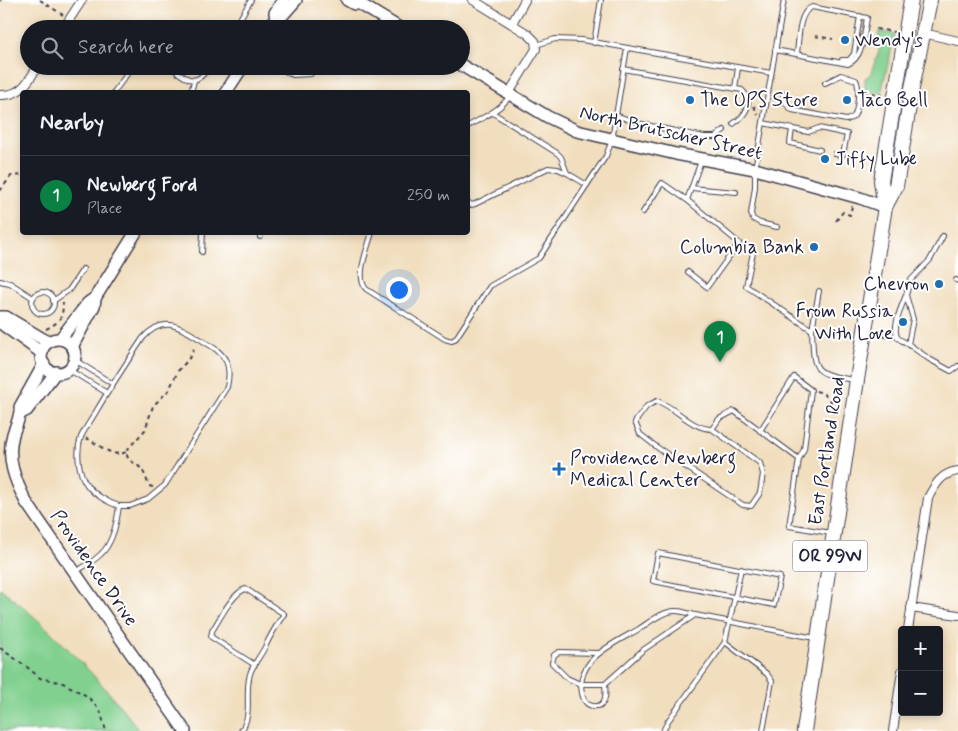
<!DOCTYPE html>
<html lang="en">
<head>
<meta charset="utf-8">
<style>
  body { margin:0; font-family:Mynerve,sans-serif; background:#242831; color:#f1f3f6 }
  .controls { position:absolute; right:15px; bottom:15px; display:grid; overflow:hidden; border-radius:5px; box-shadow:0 2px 8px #0003 }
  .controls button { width:45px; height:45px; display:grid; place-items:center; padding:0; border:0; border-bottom:1px solid #363941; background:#171b24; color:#f1f3f6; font:25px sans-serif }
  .you { position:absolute; left:398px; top:289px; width:18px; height:18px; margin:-12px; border:4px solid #fff; border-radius:50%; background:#1a73e8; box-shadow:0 0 0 8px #1a73e833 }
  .badge { display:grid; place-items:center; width:32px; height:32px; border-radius:50%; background:#0b8043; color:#fff; font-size:16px; font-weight:700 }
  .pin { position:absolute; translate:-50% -41px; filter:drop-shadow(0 1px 2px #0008) }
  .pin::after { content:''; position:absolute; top:26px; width:18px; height:15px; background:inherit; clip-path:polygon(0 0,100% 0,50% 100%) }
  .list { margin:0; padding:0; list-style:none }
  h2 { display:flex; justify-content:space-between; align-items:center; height:65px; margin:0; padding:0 20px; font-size:21px }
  h2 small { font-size:16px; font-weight:400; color:#9ea1a6 }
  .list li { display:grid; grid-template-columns:32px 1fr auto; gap:15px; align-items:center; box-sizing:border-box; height:80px; padding:0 20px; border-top:1px solid #363941 }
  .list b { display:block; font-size:19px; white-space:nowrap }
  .list p { margin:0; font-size:16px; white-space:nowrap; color:#9ea1a6 }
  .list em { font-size:16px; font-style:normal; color:#9ea1a6 }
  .icon { flex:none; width:28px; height:28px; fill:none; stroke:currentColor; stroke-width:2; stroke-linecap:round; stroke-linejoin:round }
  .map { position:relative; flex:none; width:958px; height:731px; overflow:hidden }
  .search { position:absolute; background:#171b24; box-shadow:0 2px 8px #0003; left:20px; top:20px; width:450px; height:55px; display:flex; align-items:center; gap:12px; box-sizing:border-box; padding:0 18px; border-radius:28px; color:#9ea1a6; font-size:19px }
  .panel { position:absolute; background:#171b24; box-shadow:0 2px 8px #0003; left:20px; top:90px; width:450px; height:145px; border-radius:5px }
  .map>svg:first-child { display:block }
</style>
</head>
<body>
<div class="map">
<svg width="958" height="731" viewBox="0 0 958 731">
  <rect width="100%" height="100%" fill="#fff"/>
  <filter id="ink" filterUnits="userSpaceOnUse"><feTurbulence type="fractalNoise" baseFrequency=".02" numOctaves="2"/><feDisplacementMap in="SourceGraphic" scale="10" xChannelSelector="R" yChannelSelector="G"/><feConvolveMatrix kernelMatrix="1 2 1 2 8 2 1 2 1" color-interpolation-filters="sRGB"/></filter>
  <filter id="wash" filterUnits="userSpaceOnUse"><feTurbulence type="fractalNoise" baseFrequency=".0096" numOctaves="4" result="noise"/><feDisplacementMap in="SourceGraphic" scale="20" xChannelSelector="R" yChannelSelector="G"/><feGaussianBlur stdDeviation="1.12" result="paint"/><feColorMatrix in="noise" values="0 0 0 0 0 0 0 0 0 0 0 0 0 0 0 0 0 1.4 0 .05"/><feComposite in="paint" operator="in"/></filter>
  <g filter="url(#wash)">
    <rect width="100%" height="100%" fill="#f1debe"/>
    <g fill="#81d08f" stroke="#527965">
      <path d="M879,31l16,4 -14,58 -16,-3v-12l6,-4c1,-8 6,-15 8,-23 1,-6 -1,-13 0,-20z"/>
      <path d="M0,588c53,42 99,90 140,143h-140z"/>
    </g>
  </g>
  <g filter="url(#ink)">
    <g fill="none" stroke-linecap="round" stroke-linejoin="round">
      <g stroke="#413e4f" stroke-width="6">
        <g id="lane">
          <path d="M234,29l17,-29"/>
          <path d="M594,43l7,-43"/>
          <path d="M536,45l19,-6 27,1 189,33"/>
          <path d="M775,50l73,14c16,-7 16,-31 19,-46l-55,-11c-14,5 -13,33 -15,46"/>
          <path d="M842,60h7l5,-6 6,-38"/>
          <path d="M169,66c18,13 26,23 41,0"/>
          <path d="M276,66l17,9 18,-1 1,-8"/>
          <path d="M623,69l119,21c13,13 3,26 -9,34"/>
          <path d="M735,88l3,-20"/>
          <path d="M114,92l19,-26"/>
          <path d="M191,92l3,-11"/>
          <path d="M783,94l3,10 6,6 54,10c4,-1 5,-1 8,-4 4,-6 6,-30 2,-36l-15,-5 -16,8"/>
          <path d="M493,113l64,40 4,4 6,16 20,12"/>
          <path d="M616,115l21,8 67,14h11l9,-7"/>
          <path d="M763,123l45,9 11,-4 28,6 -4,21 -8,-1"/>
          <path d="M468,126c16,-9 31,-15 42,-30"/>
          <path d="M792,129l-2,14 30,7"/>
          <path d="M691,188l45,4"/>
          <path d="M468,202l3,3 4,-1 73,-36 10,1 9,4"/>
          <path d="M643,212l19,-29 25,17"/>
          <path d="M777,227l-17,-4 -7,-4 -2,-5 4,-27v-18l29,-169"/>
          <path d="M372,232c-4,16 -17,44 -6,57l79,50 7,2 4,-3 34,-52 49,-28 67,-102 6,-16 15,-92"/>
          <path d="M943,236l-13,24 -20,21 -4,14 7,24 -5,25 21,15 22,12 7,-5"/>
          <path d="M260,237l2,-5"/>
          <path d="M202,252l1,-20"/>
          <path d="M753,253l-7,33 66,44c2,41 -1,43 42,50"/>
          <path d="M688,272l19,15 32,-44 -52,-43 14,-39"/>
          <path d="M956,280l2,1"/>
          <path d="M0,281l10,2 23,15"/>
          <circle cx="43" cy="303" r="11"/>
          <path d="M906,295c-4,10 -15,34 -8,43 2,2 7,4 10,6"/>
          <path d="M53,301l16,-11 14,-21"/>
          <path d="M812,330l7,-39"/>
          <path d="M75,360l38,24"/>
          <path d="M68,369l39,24"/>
          <path d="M712,429l48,34 3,11 -3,19 -9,13 -8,-1 -85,-57 -18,-14 -5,-12 12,-16 10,-5c19,6 34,28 55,28l7,-10 15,-8 65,48 -10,67 42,7"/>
          <path d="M760,431l34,-54 17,13 -7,59 -5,10"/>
          <path d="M658,553l122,24 -6,28 -121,-24z"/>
          <path d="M77,571c8,-5 17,-10 24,-17 12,-11 16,-32 18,-48 -10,-3 -26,-12 -32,-21 -9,-12 -11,-34 -6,-48 4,-9 11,-18 16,-27 14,-24 30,-48 46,-72 21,-24 37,-11 60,3 8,5 18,10 23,20 4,8 3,17 1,26l-62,98 -17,14 -18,7h-11"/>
          <path d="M725,642l42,32 5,7 -9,50"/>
          <path d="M598,653l-39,-1 -5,3 -2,8 15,15 13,6h25l38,-34 52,-35 120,23"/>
          <path d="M605,684c1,9 2,24 -12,22 -8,-1 -10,-7 -11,-13 -7,-34 33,-50 57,-64 9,-6 20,-15 30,-17 8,-3 18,1 26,3"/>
          <path d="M241,731c13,-18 2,-40 10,-60 4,-9 10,-16 14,-24 6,-13 11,-21 19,-33l-38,-25c-13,3 -27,31 -34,42l-1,6 44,28"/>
          <path d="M663,731l5,-10 57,-79 16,-73"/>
        </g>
      </g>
      <g stroke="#413e4f" stroke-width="10">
        <g id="street">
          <path d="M473,0l55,34 7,7 1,8 -27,44"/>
          <path d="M512,23l13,-23"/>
          <path d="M63,29l19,-29"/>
          <path d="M923,33l35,8"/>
          <path d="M0,95c21,1 28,-13 38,-29"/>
          <path d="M911,608l47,7"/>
          <path d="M908,630l20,-132c7,-13 13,-25 30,-27"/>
          <path d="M893,731l9,-60"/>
        </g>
      </g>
      <g stroke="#413e4f" stroke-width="14">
        <g id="secondary">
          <path d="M347,0l7,4h6l41,25"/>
          <path d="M276,19l-1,-6 8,-13"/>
          <path d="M269,29l7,-10 6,-3 14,-16"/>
          <path d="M461,65l87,52 29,14 99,23 79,15 105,29 25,9"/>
          <path d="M226,92l17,-26"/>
          <path d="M0,317h6l42,25"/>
          <path d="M0,321l2,3 40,29"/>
          <path d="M60,339l28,-36 7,-5 41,-66"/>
          <circle cx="58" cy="356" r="17"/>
          <path d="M72,347l22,-41 1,-7"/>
          <path d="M44,364l-24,43c1,9 -4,18 -7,27 -7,25 2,46 13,68l159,229"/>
          <path d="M21,413l6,-3 29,-38"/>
        </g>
      </g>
      <g stroke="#413e4f" stroke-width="16">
        <g id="highway">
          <path d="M885,207l11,-21 16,-98 18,-88"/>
          <path d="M804,731l53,-351 28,-173 -4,-26 30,-181"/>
        </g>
      </g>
      <g stroke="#413e4f" stroke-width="2" stroke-dasharray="4 4" stroke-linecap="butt">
        <path d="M40,0l23,15"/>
        <path d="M0,1l1,-1"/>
        <path d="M876,29l18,3"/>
        <path d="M815,36l18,3"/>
        <path d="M864,91l18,4"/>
        <path d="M754,106l4,9"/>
        <path d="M0,191l11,-15 11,-1"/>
        <path d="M836,221l7,-9 7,3 2,-9"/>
        <path d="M46,329c14,-7 17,-11 17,-27"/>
        <path d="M883,336l9,3"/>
        <path d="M816,391l7,2 8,8 1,10h1"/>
        <path d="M86,438c12,5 26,21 40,14"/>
        <path d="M153,487l-4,-1c-2,-5 -4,-12 -7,-16 -6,-9 -17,-7 -15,-20l18,-20 8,-24 16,-16 9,-19 10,-11 8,-15"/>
        <path d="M0,648l27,19 13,11 23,5 24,13 13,14 6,21"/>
      </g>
      <use href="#lane" stroke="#fff" stroke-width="4"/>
      <use href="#street" stroke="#fff" stroke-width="8"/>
      <use href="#secondary" stroke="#fff" stroke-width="11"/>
      <use href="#highway" stroke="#fff" stroke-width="14"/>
    </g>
  </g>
  <g fill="#1f6fb2" stroke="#fff" stroke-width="2">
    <circle cx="845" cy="40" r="5"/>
    <circle cx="690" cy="100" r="5"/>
    <circle cx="847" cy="100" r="5"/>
    <circle cx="825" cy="159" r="5"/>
    <circle cx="814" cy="247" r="5"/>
    <circle cx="939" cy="284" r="5"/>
    <circle cx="903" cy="322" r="5"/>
    <path d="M556.5 461.5h5v5h5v5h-5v5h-5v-5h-5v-5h5z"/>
  </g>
  <g text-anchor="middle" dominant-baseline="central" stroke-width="4" stroke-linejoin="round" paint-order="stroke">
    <rect fill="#fff" stroke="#646476" stroke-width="1" x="792.5" y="540.5" width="75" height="31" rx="4"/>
    <g font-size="18" font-weight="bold" fill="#22223b">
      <text x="830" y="556">OR 99W</text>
    </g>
    <g font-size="19" fill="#22223b" stroke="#fff" text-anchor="start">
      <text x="855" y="40">Wendy's</text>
      <text x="700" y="100">The UPS Store</text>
      <text x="857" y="100">Taco Bell</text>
      <text x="835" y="159">Jiffy Lube</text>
      <text x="804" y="247" text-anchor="end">Columbia Bank</text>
      <text x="929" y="284" text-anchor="end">Chevron</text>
      <text x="893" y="311" text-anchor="end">From Russia<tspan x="893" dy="22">With Love</tspan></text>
      <text x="570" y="458">Providence Newberg<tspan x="570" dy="22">Medical Center</tspan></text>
    </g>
    <g font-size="19" fill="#22223b" stroke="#fff">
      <text transform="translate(671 133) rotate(13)">North Brutscher Street</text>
      <text transform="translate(827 451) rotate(-81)">East Portland Road</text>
      <text transform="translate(94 568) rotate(55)">Providence Drive</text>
    </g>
  </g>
</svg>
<div class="controls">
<button>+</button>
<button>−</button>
</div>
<div class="you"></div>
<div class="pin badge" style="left:720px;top:362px">1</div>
<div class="search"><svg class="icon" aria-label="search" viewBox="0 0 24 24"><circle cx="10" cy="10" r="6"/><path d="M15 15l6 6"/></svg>Search here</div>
<section class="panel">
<h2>Nearby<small></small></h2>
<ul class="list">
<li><span class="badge">1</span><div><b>Newberg Ford</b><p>Place</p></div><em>250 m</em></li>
</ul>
</section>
</div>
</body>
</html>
